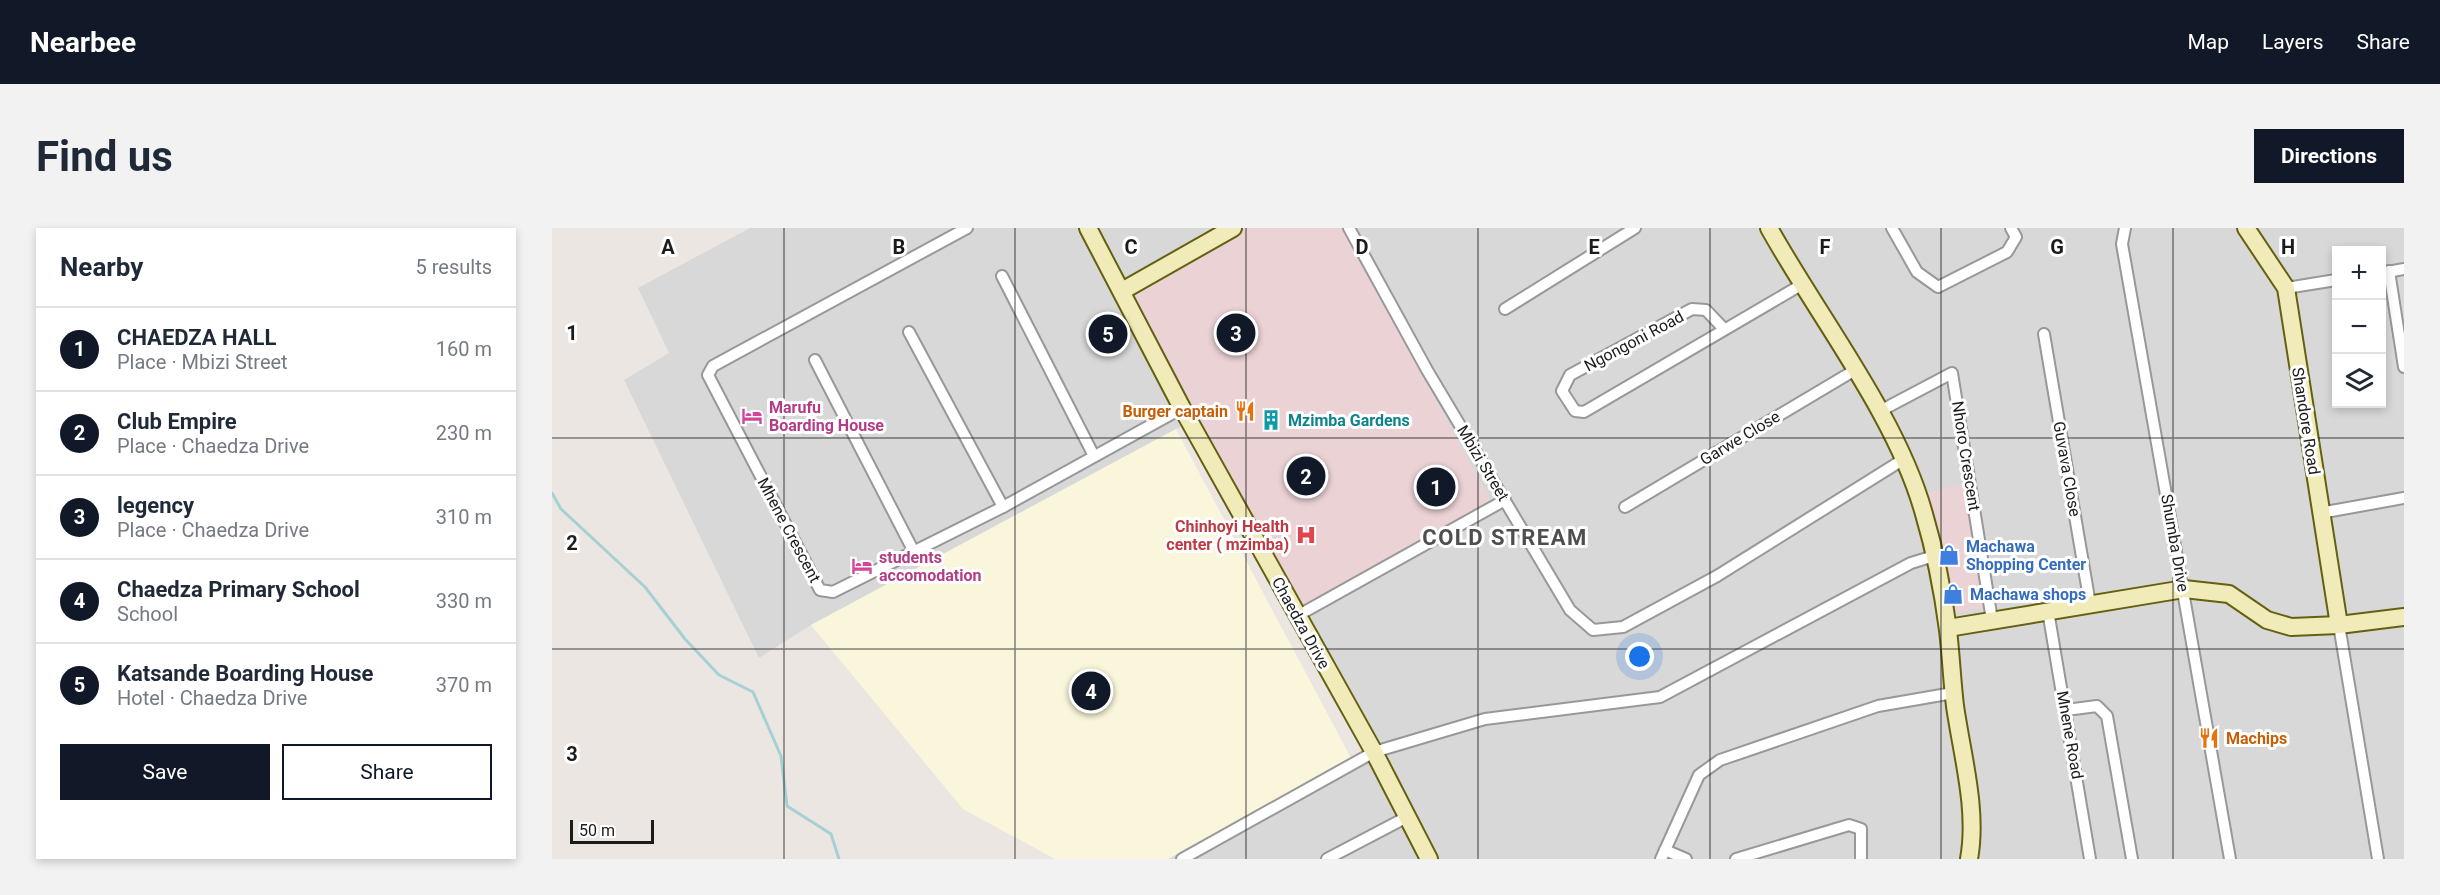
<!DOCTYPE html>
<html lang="en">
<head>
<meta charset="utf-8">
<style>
  body { margin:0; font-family:Roboto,sans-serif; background:#f2f2f3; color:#1f2937 }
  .controls { position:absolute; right:18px; top:18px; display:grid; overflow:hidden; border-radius:0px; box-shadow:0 3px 9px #0003 }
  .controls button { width:54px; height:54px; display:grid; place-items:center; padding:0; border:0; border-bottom:2px solid #e0e1e3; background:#fff; color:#1f2937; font:30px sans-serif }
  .scale { position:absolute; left:18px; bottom:15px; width:84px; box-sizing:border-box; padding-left:6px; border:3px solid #1b1b1b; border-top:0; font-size:16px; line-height:21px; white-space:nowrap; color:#1b1b1b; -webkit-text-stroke:4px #fff; paint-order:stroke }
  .you { position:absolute; left:1088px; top:429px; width:21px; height:21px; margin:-15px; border:4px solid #fff; border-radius:50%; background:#1a73e8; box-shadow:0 0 0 9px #1a73e833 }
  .badge { display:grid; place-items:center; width:39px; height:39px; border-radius:50%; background:#111827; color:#fff; font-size:20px; font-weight:700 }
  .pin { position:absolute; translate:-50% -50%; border:3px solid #fff; box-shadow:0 2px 6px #0006 }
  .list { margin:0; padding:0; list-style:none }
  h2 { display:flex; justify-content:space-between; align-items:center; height:78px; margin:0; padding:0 24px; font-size:26px }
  h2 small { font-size:20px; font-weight:400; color:#747a83 }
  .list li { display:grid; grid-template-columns:39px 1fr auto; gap:18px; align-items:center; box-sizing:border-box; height:84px; padding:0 24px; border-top:2px solid #e0e1e3 }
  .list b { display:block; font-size:22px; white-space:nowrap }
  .list p { margin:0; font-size:20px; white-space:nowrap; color:#747a83 }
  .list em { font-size:20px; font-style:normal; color:#747a83 }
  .actions { display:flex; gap:12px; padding:18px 24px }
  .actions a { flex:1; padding:14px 0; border:2px solid #111827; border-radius:0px; text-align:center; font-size:21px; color:#111827 }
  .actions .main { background:#111827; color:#fff }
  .icon { flex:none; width:33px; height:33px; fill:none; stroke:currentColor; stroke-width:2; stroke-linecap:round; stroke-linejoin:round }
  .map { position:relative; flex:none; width:1852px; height:631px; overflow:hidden; border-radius:0px }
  header { display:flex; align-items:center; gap:36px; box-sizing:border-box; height:84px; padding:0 30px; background:#111827; color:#fff }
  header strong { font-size:28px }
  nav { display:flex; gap:33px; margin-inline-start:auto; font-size:21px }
  .intro { display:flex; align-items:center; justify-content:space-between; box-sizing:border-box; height:144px; padding:0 36px }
  h1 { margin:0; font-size:42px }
  .button { padding:15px 27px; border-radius:0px; background:#111827; color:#fff; font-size:21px; font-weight:700 }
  main { display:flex; gap:36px; padding:0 36px }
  aside { flex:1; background:#fff; border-radius:0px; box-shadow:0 3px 9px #0003 }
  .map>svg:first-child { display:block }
</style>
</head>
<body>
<header>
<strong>Nearbee</strong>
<nav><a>Map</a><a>Layers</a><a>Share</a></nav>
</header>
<div class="intro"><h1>Find us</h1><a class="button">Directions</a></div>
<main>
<aside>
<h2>Nearby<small>5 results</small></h2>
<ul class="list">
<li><span class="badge">1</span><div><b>CHAEDZA HALL</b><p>Place · Mbizi Street</p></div><em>160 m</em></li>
<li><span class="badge">2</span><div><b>Club Empire</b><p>Place · Chaedza Drive</p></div><em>230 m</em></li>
<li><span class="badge">3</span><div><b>legency</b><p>Place · Chaedza Drive</p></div><em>310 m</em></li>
<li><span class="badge">4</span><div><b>Chaedza Primary School</b><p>School</p></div><em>330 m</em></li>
<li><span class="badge">5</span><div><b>Katsande Boarding House</b><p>Hotel · Chaedza Drive</p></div><em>370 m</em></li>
</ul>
<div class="actions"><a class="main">Save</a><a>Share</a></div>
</aside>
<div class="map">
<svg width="1852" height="631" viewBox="0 0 1852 631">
  <rect width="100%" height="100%" fill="#ebe6e1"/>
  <g fill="#d9d8d8" fill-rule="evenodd">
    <path d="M198,0h494l-116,68 67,123 -384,206 -52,33 -135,-278 45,-27 -31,-65z"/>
    <path d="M790,0h1062v631h-1236l202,-110 -71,-138 192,-109zM1784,22h46v154h-46z"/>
  </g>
  <g fill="#ebd2d5">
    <path d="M692,0h98l149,274 -192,109 -172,-315z"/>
    <path d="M1415,254l17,126 -35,6 -21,-121z"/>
  </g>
  <path fill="#faf6db" d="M624,201l175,329 -183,101h-113l-92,-50 -152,-184z"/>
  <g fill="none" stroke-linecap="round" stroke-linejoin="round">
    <path stroke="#a6d1d4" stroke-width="3" d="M0,265l9,16 84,78 40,52 34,36 34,17 28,64 6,50 44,28 8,25"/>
    <g stroke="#989898" stroke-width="14">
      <g id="street">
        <path d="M415,0l-254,138 -5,9 112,215 13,2 170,-85 179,-99"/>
        <path d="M797,0l78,142 143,240 23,20 30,-3 94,-51 187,-117"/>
        <path d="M1340,0l25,44 21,15 69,-35 9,-15 -5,-9"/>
        <path d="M1573,0l-3,16 108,615"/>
        <path d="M1837,43l15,96"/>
        <path d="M1830,45l22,-4"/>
        <path d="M450,48l92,180"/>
        <path d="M1734,60l50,-8"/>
        <path d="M953,81l130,-81"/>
        <path d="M1172,101l-18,-19 -14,-1 -122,66 -8,16 13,20 9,1 217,-127"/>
        <path d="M357,104l94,175"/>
        <path d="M1492,106l46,270"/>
        <path d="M263,132l99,192"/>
        <path d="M1328,183l72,-38 40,247"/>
        <path d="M1073,279l230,-137"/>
        <path d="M1768,285l84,-15"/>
        <path d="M1496,383l42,248"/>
        <path d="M745,388l208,-116"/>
        <path d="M1787,397l39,234"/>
        <path d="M1514,482l31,-4 10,10 25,143"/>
        <path d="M1113,622l21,9"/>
        <path d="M630,631l192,-107 111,-33 175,-22 251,-134 23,-7"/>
        <path d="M775,631l80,-42"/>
        <path d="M1109,631l38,-84 21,-15 158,-54 75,-13"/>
        <path d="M1184,631l113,-34 12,4v30"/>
      </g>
    </g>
    <g stroke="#636010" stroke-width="20">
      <g id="secondary">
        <path d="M536,0l94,180 192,344 55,107"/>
        <path d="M1217,0c50,90 128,188 155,286 11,37 19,78 24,116 3,25 4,51 7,76 7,49 23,104 14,153"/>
        <path d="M1694,0l40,60 53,337"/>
        <path d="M570,63l111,-63"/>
        <path d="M1396,400l236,-39 45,5 38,26 24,7 48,-2 65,-8"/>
      </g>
    </g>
    <use href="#street" stroke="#fff" stroke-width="10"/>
    <use href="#secondary" stroke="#f1ebba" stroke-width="16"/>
  </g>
  <path fill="none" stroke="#1b1b1b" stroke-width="1.5" stroke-opacity="0.55" d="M232,0v631M463,0v631M694,0v631M926,0v631M1158,0v631M1389,0v631M1621,0v631M0,210h1852M0,421h1852"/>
  <defs>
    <g id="restaurant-bare" transform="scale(1.62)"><path d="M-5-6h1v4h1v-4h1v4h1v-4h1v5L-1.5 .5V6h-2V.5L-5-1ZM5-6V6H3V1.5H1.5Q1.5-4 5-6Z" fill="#e8710a" stroke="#fff" stroke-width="2.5" paint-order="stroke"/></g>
    <g id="hotel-bare" transform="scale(1.62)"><path d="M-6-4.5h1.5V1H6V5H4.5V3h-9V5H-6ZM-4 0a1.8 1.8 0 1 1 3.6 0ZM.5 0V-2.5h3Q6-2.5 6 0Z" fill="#d1479c" stroke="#fff" stroke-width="2.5" paint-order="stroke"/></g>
    <g id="building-bare" transform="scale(1.62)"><path d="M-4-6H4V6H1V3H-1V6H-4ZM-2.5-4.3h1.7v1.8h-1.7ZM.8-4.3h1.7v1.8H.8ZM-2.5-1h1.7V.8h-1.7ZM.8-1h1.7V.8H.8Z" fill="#0f9aa8" stroke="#fff" stroke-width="2.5" paint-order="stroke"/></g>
    <g id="hospital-bare" transform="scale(1.62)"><path d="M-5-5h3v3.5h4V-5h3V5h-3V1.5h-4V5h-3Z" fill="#e0444e" stroke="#fff" stroke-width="2.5" paint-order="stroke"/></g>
    <g id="shop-bare" transform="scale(1.62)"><path d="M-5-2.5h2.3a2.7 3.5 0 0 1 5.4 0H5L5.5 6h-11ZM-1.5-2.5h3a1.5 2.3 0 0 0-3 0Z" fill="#3f7fe0" stroke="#fff" stroke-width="2.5" paint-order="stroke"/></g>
  </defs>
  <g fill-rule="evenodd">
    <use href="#restaurant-bare" x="693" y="183"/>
    <use href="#hotel-bare" x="200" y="188"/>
    <use href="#building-bare" x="719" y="192"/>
    <use href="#hospital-bare" x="754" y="307"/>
    <use href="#shop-bare" x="1397" y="327"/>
    <use href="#hotel-bare" x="310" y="338"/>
    <use href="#shop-bare" x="1401" y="366"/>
    <use href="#restaurant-bare" x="1657" y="510"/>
  </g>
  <g text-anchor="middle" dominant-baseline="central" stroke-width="6" stroke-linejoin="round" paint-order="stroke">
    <g font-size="16" fill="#1b1b1b" stroke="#fff">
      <text transform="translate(1082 113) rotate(-28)">Ngongoni Road</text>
      <text transform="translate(1754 193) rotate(81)">Shandore Road</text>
      <text transform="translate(1188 210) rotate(-31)">Garwe Close</text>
      <text transform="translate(1414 228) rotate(81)">Nhoro Crescent</text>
      <text transform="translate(931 235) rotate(59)">Mbizi Street</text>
      <text transform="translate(1515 241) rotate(80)">Guvava Close</text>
      <text transform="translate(237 302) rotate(62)">Mhene Crescent</text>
      <text transform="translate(1623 315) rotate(80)">Shumba Drive</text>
      <text transform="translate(749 395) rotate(61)">Chaedza Drive</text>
      <text transform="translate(1518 507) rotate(80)">Mnene Road</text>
    </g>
    <g font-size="16" font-weight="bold" fill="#b23c85" stroke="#fff" text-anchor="start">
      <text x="217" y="179">Marufu<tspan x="217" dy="18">Boarding House</tspan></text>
      <text x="327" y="329">students<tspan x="327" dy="18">accomodation</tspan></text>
    </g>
    <g font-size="16" font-weight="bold" fill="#c56008" stroke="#fff" text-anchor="end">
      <text x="676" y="183">Burger captain</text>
      <text x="1674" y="510" text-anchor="start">Machips</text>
    </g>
    <g font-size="16" font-weight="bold" fill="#0d838f" stroke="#fff" text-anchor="start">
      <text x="736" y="192">Mzimba Gardens</text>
    </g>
    <g font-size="16" font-weight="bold" fill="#be3a42" stroke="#fff" text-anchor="end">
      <text x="737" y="298">Chinhoyi Health<tspan x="737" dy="18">center ( mzimba)</tspan></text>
    </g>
    <g font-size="16" font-weight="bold" fill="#366cbe" stroke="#fff" text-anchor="start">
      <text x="1414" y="318">Machawa<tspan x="1414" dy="18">Shopping Center</tspan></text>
      <text x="1418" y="366">Machawa shops</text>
    </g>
    <g font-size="22" font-weight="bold" letter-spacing="1.5" fill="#4e4e4e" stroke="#fff">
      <text x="953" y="309">COLD STREAM</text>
    </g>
  </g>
  <g font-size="20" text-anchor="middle" font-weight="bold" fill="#1b1b1b" stroke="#fff" stroke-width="6" stroke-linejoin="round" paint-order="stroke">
    <text x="116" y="26">A</text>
    <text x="347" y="26">B</text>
    <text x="579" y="26">C</text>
    <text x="810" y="26">D</text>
    <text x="1042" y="26">E</text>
    <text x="1273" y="26">F</text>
    <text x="1505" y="26">G</text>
    <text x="1736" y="26">H</text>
    <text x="20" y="112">1</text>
    <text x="20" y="322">2</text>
    <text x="20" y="533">3</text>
  </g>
</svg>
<div class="controls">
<button>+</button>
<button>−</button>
<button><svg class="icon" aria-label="layers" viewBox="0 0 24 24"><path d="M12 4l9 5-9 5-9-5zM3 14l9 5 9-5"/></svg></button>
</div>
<div class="scale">50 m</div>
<div class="you"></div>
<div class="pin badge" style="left:884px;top:259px">1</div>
<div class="pin badge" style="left:754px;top:248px">2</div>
<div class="pin badge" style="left:684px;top:105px">3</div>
<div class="pin badge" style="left:539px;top:463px">4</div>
<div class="pin badge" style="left:556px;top:106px">5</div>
</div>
</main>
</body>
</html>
